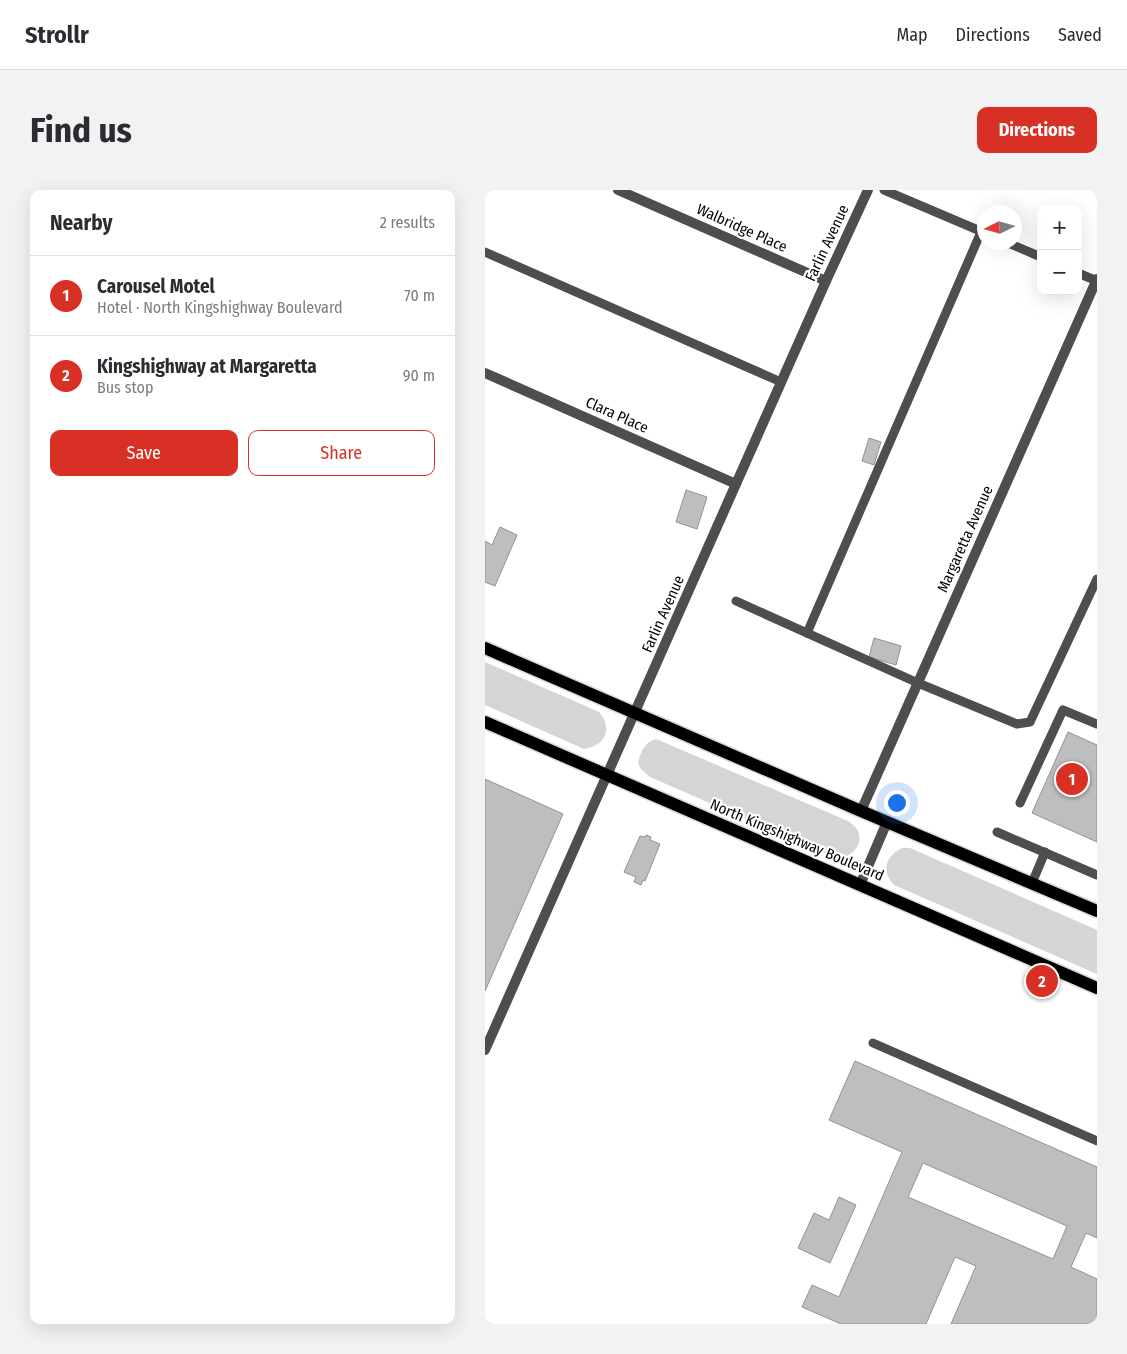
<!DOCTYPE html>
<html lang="en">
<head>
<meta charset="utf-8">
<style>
  body { margin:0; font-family:"Fira Sans Condensed",sans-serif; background:#f2f2f3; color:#2b2b33 }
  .controls { position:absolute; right:15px; top:15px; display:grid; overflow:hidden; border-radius:10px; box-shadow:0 5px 20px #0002 }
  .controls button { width:45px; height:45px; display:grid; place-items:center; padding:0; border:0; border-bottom:1px solid #e1e1e2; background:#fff; color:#2b2b33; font:25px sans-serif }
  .compass { position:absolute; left:492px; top:15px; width:45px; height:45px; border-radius:50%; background:#fff; box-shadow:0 5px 20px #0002; rotate:265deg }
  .you { position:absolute; left:411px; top:612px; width:18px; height:18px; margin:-12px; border:4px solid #fff; border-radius:50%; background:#1a73e8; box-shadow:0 0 0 8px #1a73e833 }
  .badge { display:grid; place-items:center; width:32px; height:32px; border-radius:50%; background:#d93025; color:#fff; font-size:16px; font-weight:700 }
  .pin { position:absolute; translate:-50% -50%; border:2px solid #fff; box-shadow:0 1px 5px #0006 }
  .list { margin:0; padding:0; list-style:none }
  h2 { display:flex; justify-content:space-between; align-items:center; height:65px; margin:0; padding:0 20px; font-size:21px }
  h2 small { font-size:16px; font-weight:400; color:#7c7c81 }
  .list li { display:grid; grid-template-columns:32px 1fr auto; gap:15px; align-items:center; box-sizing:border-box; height:80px; padding:0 20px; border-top:1px solid #e1e1e2 }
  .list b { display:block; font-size:19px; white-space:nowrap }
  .list p { margin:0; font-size:16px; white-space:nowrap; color:#7c7c81 }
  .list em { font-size:16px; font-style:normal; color:#7c7c81 }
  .actions { display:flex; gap:10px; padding:15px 20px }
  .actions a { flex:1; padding:11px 0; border:1px solid #d93025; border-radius:10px; text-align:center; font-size:18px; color:#d93025 }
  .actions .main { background:#d93025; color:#fff }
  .map { position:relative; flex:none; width:612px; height:1134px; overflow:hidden; border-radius:10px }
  header { display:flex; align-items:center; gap:30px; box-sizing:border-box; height:70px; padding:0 25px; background:#fff; border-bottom:1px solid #e1e1e2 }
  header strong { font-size:24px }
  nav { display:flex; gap:28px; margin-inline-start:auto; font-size:18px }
  .intro { display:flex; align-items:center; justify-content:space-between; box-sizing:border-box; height:120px; padding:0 30px }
  h1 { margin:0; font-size:35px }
  .button { padding:12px 22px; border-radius:10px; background:#d93025; color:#fff; font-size:18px; font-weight:700 }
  main { display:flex; gap:30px; padding:0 30px }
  aside { flex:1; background:#fff; border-radius:10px; box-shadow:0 5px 20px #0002 }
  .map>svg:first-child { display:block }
</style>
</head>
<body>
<header>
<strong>Strollr</strong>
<nav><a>Map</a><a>Directions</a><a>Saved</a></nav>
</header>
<div class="intro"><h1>Find us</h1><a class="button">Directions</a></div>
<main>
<aside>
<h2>Nearby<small>2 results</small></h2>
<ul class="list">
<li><span class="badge">1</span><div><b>Carousel Motel</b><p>Hotel · North Kingshighway Boulevard</p></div><em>70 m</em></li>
<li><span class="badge">2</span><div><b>Kingshighway at Margaretta</b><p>Bus stop</p></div><em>90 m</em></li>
</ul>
<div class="actions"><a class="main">Save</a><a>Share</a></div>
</aside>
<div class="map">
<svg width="612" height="1134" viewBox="0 0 612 1134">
  <rect width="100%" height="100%" fill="#fff"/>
  <g fill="#d5d5d5">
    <path d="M0,472l114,50c14,16 7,34 -15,37l-99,-44z"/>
    <path d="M171,549l192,82c21,13 11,34 -10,38l-188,-82 -10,-9 -2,-6c3,-11 7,-20 18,-23z"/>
    <path d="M417,658h8l187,82v44l-203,-89c-13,-14 -9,-28 8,-37z"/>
  </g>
  <g fill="#bebebe" stroke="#929292" fill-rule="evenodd">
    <path d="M384,248l12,4 -7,23 -12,-4z"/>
    <path d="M201,300l21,7 -10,32 -21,-7z"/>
    <path d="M15,337l17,8 -22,51 -10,-4v-41l7,4z"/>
    <path d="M389,448l27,8 -5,19 -27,-8z"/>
    <path d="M583,542l29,13v97l-65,-29z"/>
    <path d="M0,589l78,35 -78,177z"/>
    <path d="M161,645l5,2 -1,3 10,4 -15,37 -2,-1 -2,5 -7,-3 2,-5 -12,-5 16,-36 5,1z"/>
    <path d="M370,871l242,106v71l-11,-5 -15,34 26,12v45h-146l25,-58 -21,-9 -29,67h-85l-39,-17 10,-22 27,12 63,-145 -73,-32zM438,973l144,63 -14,33 -145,-62z"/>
    <path d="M354,1007l17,8 -26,58 -32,-15 16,-35 15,7z"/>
  </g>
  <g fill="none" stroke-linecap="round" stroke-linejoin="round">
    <g stroke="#dbdbdb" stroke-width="15">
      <g id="primary">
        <path d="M0,458l376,163 236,100"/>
        <path d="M0,532l612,266"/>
      </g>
    </g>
    <g stroke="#4e4e4e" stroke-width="9">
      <path d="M399,0l101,43"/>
      <path d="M521,52l35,15"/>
      <path d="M0,62l296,130"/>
      <path d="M593,83l19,8"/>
      <path d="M251,411l182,82 99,41 13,-2 67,-143"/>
      <path d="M322,443l174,-401"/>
      <path d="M535,613l43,-93 34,14"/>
      <path d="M512,642l100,43"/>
      <path d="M547,693l13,-31"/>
      <path d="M388,853l224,98"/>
    </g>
    <g stroke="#4e4e4e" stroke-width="10">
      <path d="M133,0l208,91"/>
      <path d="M0,183l251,111"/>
      <path d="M376,621l236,-532"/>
      <path d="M375,695l27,-63"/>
      <path d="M0,860l341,-769 42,-91"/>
    </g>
    <use href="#primary" stroke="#000" stroke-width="12"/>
  </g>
  <g text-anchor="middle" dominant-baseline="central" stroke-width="4.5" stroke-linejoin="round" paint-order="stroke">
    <g font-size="15" fill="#000" stroke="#fff">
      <text transform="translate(257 38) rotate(24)">Walbridge Place</text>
      <text transform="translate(342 53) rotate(-65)">Farlin Avenue</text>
      <text transform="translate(132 225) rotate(24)">Clara Place</text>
      <text transform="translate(480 349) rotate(-66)">Margaretta Avenue</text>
      <text transform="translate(178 424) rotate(-66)">Farlin Avenue</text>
      <text transform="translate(312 650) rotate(23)">North Kingshighway Boulevard</text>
    </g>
  </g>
</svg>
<div class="controls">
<button>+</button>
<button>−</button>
</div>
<svg class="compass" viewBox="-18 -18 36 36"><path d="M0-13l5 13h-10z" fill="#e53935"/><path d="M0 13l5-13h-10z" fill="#7c7c81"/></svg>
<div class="you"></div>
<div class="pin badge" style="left:587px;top:589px">1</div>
<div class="pin badge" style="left:557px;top:791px">2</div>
</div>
</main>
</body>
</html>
